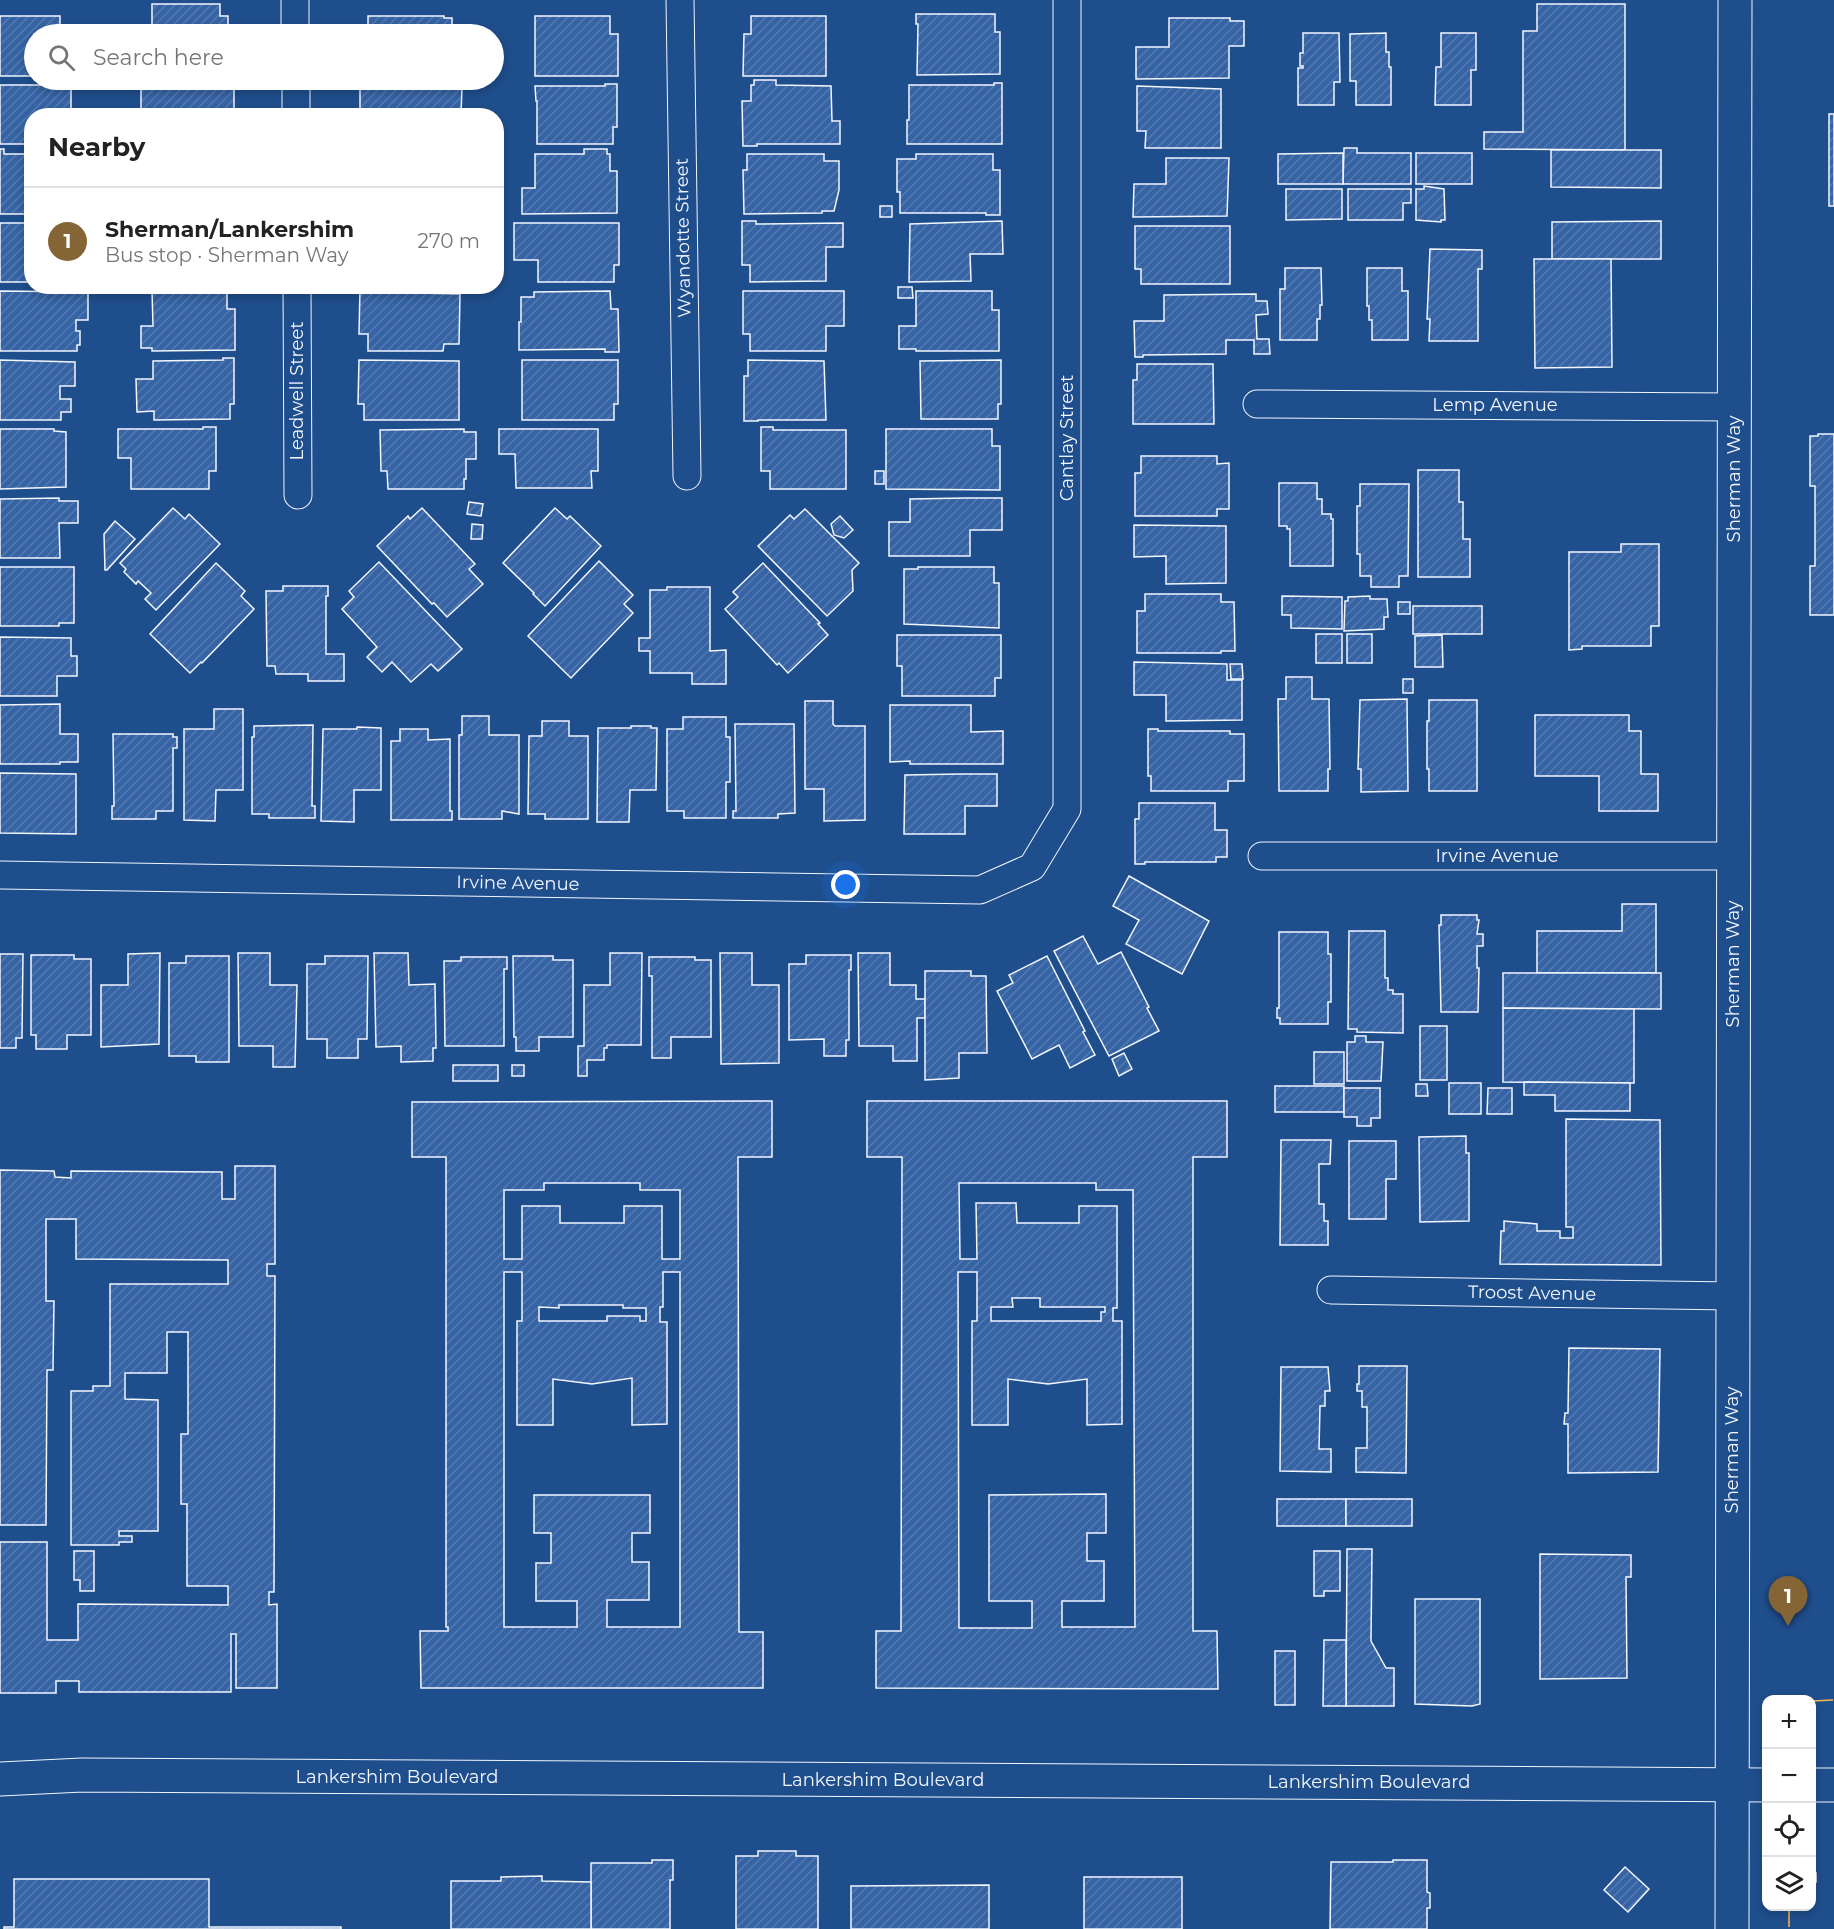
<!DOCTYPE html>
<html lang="en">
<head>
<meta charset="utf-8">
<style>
  body { margin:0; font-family:Montserrat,sans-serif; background:#f6f6f6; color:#222 }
  .controls { position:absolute; right:18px; bottom:18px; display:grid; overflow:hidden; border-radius:12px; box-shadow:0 3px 9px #0003 }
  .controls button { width:54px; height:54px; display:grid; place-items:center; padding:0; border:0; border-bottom:2px solid #e0e0e0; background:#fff; color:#222; font:30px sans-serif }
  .you { position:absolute; left:846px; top:885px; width:21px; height:21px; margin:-15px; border:4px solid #fff; border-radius:50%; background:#1a73e8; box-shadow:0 0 0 9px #1a73e833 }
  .badge { display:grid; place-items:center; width:39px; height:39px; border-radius:50%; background:#856535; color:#fff; font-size:20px; font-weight:700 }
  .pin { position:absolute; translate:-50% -50px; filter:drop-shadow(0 2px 3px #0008) }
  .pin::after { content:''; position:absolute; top:32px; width:21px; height:18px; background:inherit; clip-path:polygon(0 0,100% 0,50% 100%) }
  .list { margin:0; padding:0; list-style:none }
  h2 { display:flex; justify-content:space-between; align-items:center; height:78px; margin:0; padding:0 24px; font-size:26px }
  h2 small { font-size:20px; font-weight:400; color:#767676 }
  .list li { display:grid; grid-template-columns:39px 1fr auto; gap:18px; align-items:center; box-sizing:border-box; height:108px; padding:0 24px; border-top:2px solid #e0e0e0 }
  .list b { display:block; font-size:22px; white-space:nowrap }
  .list p { margin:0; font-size:20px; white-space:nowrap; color:#767676 }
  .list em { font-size:20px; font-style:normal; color:#767676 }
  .icon { flex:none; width:33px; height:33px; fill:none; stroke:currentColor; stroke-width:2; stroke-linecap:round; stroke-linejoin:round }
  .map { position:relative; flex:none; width:1834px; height:1929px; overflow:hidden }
  .search { position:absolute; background:#fff; box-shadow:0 3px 9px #0003; left:24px; top:24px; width:480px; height:66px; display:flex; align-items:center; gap:15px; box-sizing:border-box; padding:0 21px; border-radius:33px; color:#767676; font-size:22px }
  .panel { position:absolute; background:#fff; box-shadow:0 3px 9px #0003; left:24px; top:108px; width:480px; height:186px; border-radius:24px }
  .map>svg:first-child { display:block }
</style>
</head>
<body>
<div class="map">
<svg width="1834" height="1929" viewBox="0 0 1834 1929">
  <defs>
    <pattern id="building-hatch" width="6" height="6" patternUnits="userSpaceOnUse" patternTransform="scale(1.5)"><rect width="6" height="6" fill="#3563a3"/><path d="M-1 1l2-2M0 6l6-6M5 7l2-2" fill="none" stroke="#537ab1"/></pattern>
  </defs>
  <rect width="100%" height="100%" fill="#1f4e8c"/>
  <g fill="url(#building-hatch)" stroke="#f2f6ff" stroke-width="1.5" fill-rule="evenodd">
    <path d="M152,4h68v12h8v18h8h-99v-2h15z"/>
    <path d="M1537,4h88v146l-141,-1v-17h39v-101h14z"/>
    <path d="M916,14h79v18h5v42l-83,1 1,-51h-2z"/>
    <path d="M0,16h60v18h-26v42h-34z"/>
    <path d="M368,16h76v2h8v16h-93v-2h9z"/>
    <path d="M535,16h75v18h8v42h-83z"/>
    <path d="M751,16h75v60h-83l1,-42h7z"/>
    <path d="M1169,18h61v3h14v25h-15v32l-93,1v-32h33z"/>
    <path d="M1303,33h36l1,49h-6v23h-36v-37h5v-2h-3v-13h3z"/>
    <path d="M1386,33v19h3v15h2v38h-35v-24h-6v-47z"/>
    <path d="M1441,33h35v37h-5v35h-36l1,-38h5z"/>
    <path d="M754,80h22v5l55,1 1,35h8v23h-83v2h-14l-1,-45h9v-16h3z"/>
    <path d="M994,83h8v61h-95v-24h2v-35h85z"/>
    <path d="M360,84l83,1v1l19,1 -1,28 -101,1z"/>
    <path d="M605,84h12v43h-4v17h-76v-43h-1l-1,-15h70z"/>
    <path d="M0,85h57v1h14v30h-39v28h-32z"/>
    <path d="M154,85h80v31h-93v-29h13z"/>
    <path d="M1137,86l84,3v59h-76l1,-17h-9z"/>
    <rect x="1829" y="114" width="5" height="92"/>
    <path d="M1344,148h13v5h54v31h-68z"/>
    <path d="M0,149h4v5h28v60h-32z"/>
    <path d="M584,149h23v5h3v17h7v42l-95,1v-26h13v-34h49z"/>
    <path d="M1551,150h110v38l-110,-1z"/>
    <path d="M1343,153v31h-65v-30z"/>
    <rect x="1416" y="153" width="56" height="31"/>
    <path d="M747,154h77v7h15v29l-5,21h-12v2l-78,1 -1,-44h4z"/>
    <path d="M916,154h77v16h7v45h-14v-2h-86v-21h-3v-33h19z"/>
    <path d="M1166,158h63l-2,58 -94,1 1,-33h32z"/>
    <path d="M1424,186l20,3 1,31h-4v2l-25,-2v-31h8z"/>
    <path d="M1286,189h56v30l-56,1z"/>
    <path d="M1348,189h63v14h-8v17h-55z"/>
    <rect x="880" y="206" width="12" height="11"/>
    <path d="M742,221h14v3l87,-1v24h-17v34l-76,1v-17h-8z"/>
    <path d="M1002,221l1,33h-33l1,27 -62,1 1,-58z"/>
    <path d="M1661,221v38h-109v-37z"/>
    <rect x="0" y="223" width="32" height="59"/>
    <path d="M514,223h105v42h-5v17h-76v-22h-24z"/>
    <path d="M1135,226h95v58h-89v-15h-6z"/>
    <path d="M1430,249l52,1v19h-4v72h-49l1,-22h-3z"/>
    <path d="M1534,259h77l1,108 -77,1z"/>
    <path d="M1285,268h36l1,37h-2v14h-3v21h-37v-51h5z"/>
    <path d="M1367,268h35v23h6v49h-36v-20h-3v-14h-2z"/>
    <path d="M898,287h14l1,11h-15z"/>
    <path d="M360,289h14v3l86,2 -1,50h-15l-1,7h-75v-17h-9z"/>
    <path d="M0,291l88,1v28h-12v11h4v14h-3v6h-77z"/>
    <path d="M152,291h75v18h8v41l-83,1v-3h-11v-22h12z"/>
    <path d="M610,291l1,18h7l1,43h-14v-3l-86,1v-28h2v-25h13v-5z"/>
    <path d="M743,291h101v35h-18v25h-76v-17h-7z"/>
    <path d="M916,291h76v19h7v41h-83v-2h-17v-23h17z"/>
    <path d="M1256,294v7h11l1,13 -12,1 1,24h12l1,15h-16v-14h-28v14l-83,1v2h-8l-1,-36h30v-26z"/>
    <path d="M223,358h11v46h-4v15l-76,1v-9l-17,1 -1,-33h17v-18l70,-1z"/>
    <path d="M0,360l75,2v24h-15v13h11v13h-10v8h-61z"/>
    <path d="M359,360l100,1v59h-95v-16h-6z"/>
    <path d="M522,360h96v44h-4v16h-92z"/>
    <path d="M748,360l76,1 2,59h-68v1h-14v-45h4z"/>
    <path d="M1001,360v44h-3v15h-77l-1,-58z"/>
    <path d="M1137,364h76l1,60h-81v-44h4z"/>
    <path d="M203,427h13v44h-7v18h-78v-31h-13v-29h85z"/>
    <path d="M761,427h12v3h73v59h-76v-18h-9z"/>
    <path d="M0,429h54v2l12,1v55l-66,2z"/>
    <path d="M464,429v3h12v27h-10v20h-2v10h-76l-1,-18h-6l-1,-41z"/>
    <path d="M499,429h99v42h-7l1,17h-76l-1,-34h-16z"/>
    <path d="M886,429h106v17h8v44l-114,-1z"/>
    <path d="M1818,434h16v181h-24v-49h5v-80h-5v-50h8z"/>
    <path d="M1141,456h76v8l12,-1v46h-12v7h-82v-43h6z"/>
    <path d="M1418,470h41v32h4v37h7v38h-52z"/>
    <rect x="875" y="471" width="9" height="13"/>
    <path d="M1279,483h38v16h5v15h9v5h2v47h-43v-37h-3v-3h-8z"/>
    <path d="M1360,484h49l-1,92h-9v11h-28v-11h-11v-22h-3v-48h3z"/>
    <path d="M59,498v3h19v22h-19l1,35h-60v-59z"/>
    <path d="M965,498h37v32h-32v26h-81v-34h21v-23z"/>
    <path d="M469,502l14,2 -2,12 -14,-2z"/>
    <path d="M173,508l12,11 4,-5 31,30 -64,66 -11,-11 6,-6 -13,-12 -2,3 -12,-12 2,-3 -6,-6z"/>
    <path d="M422,508l53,56 -6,5 14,15 -36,33 -13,-14 -2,1 -55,-58 31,-30 2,3z"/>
    <path d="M555,508l12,11 3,-3 31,30 -56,60 -12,-12 1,-1 -31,-30z"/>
    <path d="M805,509l54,54 -7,7 1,21 -26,25 -69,-70 32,-31 4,4z"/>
    <path d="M840,516l13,14 -9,8 -10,-3 -3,-11z"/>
    <path d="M115,521l20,18 -28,31h-2l-1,-36z"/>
    <path d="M472,524l11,1 -1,14h-11z"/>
    <path d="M1134,525l92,1v57l-60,1v-28l-32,1z"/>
    <path d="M1621,544h38v82h-8v20h-69v3l-13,1v-98h52z"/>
    <path d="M599,561l34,34 -9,9 9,9 -62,65 -43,-42z"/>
    <path d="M379,562l83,87 -24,22 -7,-7 -20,18 -19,-20 -10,10 -15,-15 10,-10 -35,-38 12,-12 -5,-6z"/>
    <path d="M216,563l29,28 -4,5 13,13 -52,54 -1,-1 -11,11 -40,-39z"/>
    <path d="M763,563l57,60 -2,1 10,11 -40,38 -9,-10 -2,2 -52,-56 13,-12 -5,-5z"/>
    <path d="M0,567h74v56h-15v3h-59z"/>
    <path d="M918,567h76v16h5v45l-95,-4v-55h14z"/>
    <path d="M283,586h45v10h-2v58h18v27h-36v-7h-32l-1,-8h-8l-1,-75h17z"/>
    <path d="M667,587h43v64l16,-1v34h-34v-11h-42v-22h-11v-13h11v-48h17z"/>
    <path d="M1145,594h76v8h13l1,49h-14v2h-84v-42h8z"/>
    <path d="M1282,596l60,1v32l-51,-1v-13h-9z"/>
    <path d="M1370,596v3h17l1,18h-4v12l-40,2 1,-30h3v-4z"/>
    <rect x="1398" y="602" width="12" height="12"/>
    <rect x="1413" y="606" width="69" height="28"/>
    <rect x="1316" y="634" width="26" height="29"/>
    <rect x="1347" y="634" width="25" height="29"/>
    <path d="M897,635h104v43h-6v18h-93v-30h-5z"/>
    <path d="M1442,635l1,32h-28v-31z"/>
    <path d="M0,637l71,1v18h6v20h-20v20h-57z"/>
    <path d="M1134,662l93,2v16h15v40l-76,1v-26h-32z"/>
    <path d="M1230,664h12l1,15h-12z"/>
    <path d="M1286,677h26v22h17l1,70h-2v22h-49l-1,-92h8z"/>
    <rect x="1403" y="679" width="10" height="14"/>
    <path d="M1407,699l1,92 -47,1v-23h-3l2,-69z"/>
    <path d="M1429,700h48v91h-48v-22h-2v-48h2z"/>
    <path d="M805,701h28v23l2,2h30v94l-41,1v-32h-19z"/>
    <path d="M60,704v30h18v28h-18v2h-60v-59z"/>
    <path d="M890,705h81v27l32,-1v33h-93v-3l-20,1z"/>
    <path d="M214,709h29v81h-27l-1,31 -31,-1v-91h30z"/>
    <path d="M1535,715h94v16h12v43h17v37h-59v-35h-64z"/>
    <path d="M462,716h27v19h30v79l-17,-3v8h-43v-84h3z"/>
    <path d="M683,717h43v20h4v45h-4v36h-42v-7h-17v-82h16z"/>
    <path d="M542,721h27v15h19v83h-43v-5h-17l1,-78h13z"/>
    <path d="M735,724h59l1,89 -17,1v4h-45v-7h3z"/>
    <path d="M313,725l-1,81h3v12h-46v-4h-17v-77h2v-11z"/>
    <path d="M631,726h20v2h6l-1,62h-26l-1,32h-32l1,-94h33z"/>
    <path d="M357,727l24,1v62h-27v32l-33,-1 2,-92h34z"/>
    <path d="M400,729h28v11l22,-1v72h2v9h-61v-79h9z"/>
    <path d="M1148,729h10v2h72v3h14v47h-16v10h-77v-15h-3z"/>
    <path d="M113,734h60v3h4v11h-4v63h-17v8h-44v-13h2z"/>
    <path d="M0,773l76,1v60l-76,-1z"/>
    <path d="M960,774h37v32h-32v28h-61l1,-59z"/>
    <path d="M1139,803h76v27h12v27h-11v5h-71v2h-10v-45h4z"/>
    <path d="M1129,876l80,45 -27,53 -56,-30 13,-24 -26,-14z"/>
    <path d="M1622,904h34v69h-119v-42h85z"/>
    <path d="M1441,915h36v5h2l-2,14h6v12h-6v22h2l-1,44h-37l-2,-87h2z"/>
    <path d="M1349,931h36v47h3v12h5v4h10v39l-46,-1v-3h-9z"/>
    <path d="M1279,932h49v22h3v48h-3v22h-48v-6h-3v-10h2z"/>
    <path d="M1083,936l15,28 23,-12 28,55 -2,1 12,23 -50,25 -55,-105z"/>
    <path d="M160,953l-1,91 -58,3v-62h27v-31z"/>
    <path d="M238,953h32v32h27l-2,82h-22v-21h-34z"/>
    <path d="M374,953h34l1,32 26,-1 1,64h-3v13l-32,1v-16l-25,1z"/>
    <path d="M610,953h32l-1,92h-34v3h-3v12h-17v16h-9v-30h6v-61h26z"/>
    <path d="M720,953h32v32h27v78l-58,1z"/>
    <path d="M858,953h32v32h26v14h9v19h-8v43h-24v-15h-34z"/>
    <path d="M0,954h23l-1,84h-6v10h-16z"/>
    <path d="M31,955h43v4h17v76h-24v14h-31v-14h-5z"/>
    <path d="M806,955h45v15h-2v70h-3v16h-22v-17l-35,1v-76h17z"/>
    <path d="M186,956h43v106h-33v-6h-27v-93h17z"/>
    <path d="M325,956h43l-1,83h-9v19h-31v-19h-20v-75h18z"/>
    <path d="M513,956h40v4h20v77h-34v14h-23v-14h-2z"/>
    <path d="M1047,956l38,75 -2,1 12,23 -25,13 -11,-23 -27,14 -35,-68 16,-8 -4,-8z"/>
    <path d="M461,957h46v12h-3v77h-59l-1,-85h17z"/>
    <path d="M649,957h46v3h16v77h-40v21h-19v-82h-3z"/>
    <path d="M925,971h46v5h15l1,77h-28v25l-34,2z"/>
    <path d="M1503,973h158v36l-158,-1z"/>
    <path d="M1503,1008l131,1v74l-131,-1z"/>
    <rect x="1420" y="1026" width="27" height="54"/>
    <path d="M1355,1036h11v6h17l-2,39h-34v-39h8z"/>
    <rect x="1314" y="1052" width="30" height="32"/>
    <path d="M1124,1053l8,16 -13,7 -7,-17z"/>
    <rect x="453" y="1065" width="45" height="16"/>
    <rect x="512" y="1065" width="12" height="11"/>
    <path d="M1524,1082l106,1v28h-75v-16h-31z"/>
    <rect x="1449" y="1083" width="32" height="31"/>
    <path d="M1416,1084h11l1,12h-12z"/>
    <rect x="1275" y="1086" width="69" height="26"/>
    <path d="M1344,1088h36v30h-9v8h-14v-9h-13z"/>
    <path d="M1488,1088h24v26h-25z"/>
    <path d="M772,1101v56h-34l1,475h24v56h-342l-1,-57h28v-4h-2v-470h-34v-55zM544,1183h96v7h40v69h-18v-53h-38v17h-64v-17h-38v53h-18v-69h40zM504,1272h18v49h-5v104h36v-46l39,5 40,-6v47l35,-1v-102h-7v-15h3v-35h17v355h-73v-27h42v-38h-17v-29h18v-38h-116v38h17v30h-15v38h41v26h-73zM559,1305h64v3h23v13h-6v-5h-33v5h-68v-14l20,1z"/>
    <path d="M867,1101h360v56h-34v474h24l1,58 -342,-1v-57h25l1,-474h-35zM959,1183h137v7h37l2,437h-73v-26h42v-40h-17v-28h19v-39l-117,1v106h43v27h-73l-1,-356h19v49h-5v104h36v-46l40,5 39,-5v46l35,-1v-103h-9v-13h4v-102h-38v17h-62l-1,-20h-40l1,56h-17zM1012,1298h28v9h65v5h-4v9h-110v-14h22z"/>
    <path d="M1566,1119l94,1 1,145 -161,-1 1,-33h3v-10l33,3v7h23v7h13v-11h-7z"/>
    <path d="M1466,1136v17h3v68l-49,1 -1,-85z"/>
    <path d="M1281,1140h50l-1,24h-11v40h5v17h4v24h-48z"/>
    <path d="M1349,1141h47v38h-10v40h-37z"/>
    <path d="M235,1166h40v98h-8v12h8l-1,316h-5v13l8,-1v84h-41v-54h-5v58h-152v-11h-23v12h-56v-151h47v98h31v-36l150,1v-19h-41v-82h-6v-70h7v-102h-21v41h-42v26l33,1v131h-39v5h13v6h-13v3h-48v-154h22v-5h17v-102h118v-24l-152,-1v-40h-30v82h8l-1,69h-6l-1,155h-46v-355l54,1 1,6 16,1v-7l151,1v27h13z"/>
    <path d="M1569,1348l91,1 -2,123 -90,1v-49h-4l1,-11h3z"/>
    <path d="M1359,1366h48l-1,107 -50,-1v-24h11v-41h-5v-16h-5v-7h2z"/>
    <path d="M1281,1367h47l2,24h-5v15h-5l-1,43h12v23l-51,-1z"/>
    <rect x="1277" y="1499" width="69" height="27"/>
    <rect x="1346" y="1499" width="66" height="27"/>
    <path d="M1347,1549h25l-1,92 15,27h8v38h-48z"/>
    <path d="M74,1551h20v40h-14v-11h-6z"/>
    <path d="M1314,1551h26v40h-16v5h-10z"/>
    <path d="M1540,1554l91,1v22h-5l1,101 -87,1z"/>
    <path d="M1415,1599h65v105l-8,2 -57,-2z"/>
    <path d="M1324,1640h22v66h-23z"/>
    <rect x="1275" y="1651" width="20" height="54"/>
    <path d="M758,1851h38v5h22v73h-82v-73h22z"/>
    <path d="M652,1860h21v20h-3v49h-79v-66h61z"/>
    <path d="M1393,1860h34v32l3,1v15h-3v21h-97l1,-67h62z"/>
    <path d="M1625,1867l24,22 -21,23 -24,-22z"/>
    <rect x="1812" y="1873" width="4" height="9"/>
    <path d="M542,1876v5l49,1v47h-140v-48h50v-4z"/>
    <rect x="1084" y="1877" width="98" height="52"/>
    <path d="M14,1879h195v48h132v2h-337v-2h10z"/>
    <path d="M989,1885v44h-138v-43z"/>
  </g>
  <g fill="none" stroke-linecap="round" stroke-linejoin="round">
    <g stroke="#f2f6ff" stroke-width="29">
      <g id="minor">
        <path d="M295,0v34"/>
        <path d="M680,0l7,476"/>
        <path d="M296,80v36"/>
        <path d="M297,286l1,209"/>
        <path d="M1257,404l477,3"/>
        <path d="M1262,856h471"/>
        <path d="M0,875l980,15 52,-23 35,-58v-809"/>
        <path d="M1331,1290l402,6"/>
      </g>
    </g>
    <g stroke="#f2f6ff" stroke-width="35">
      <g id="primary">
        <path d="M0,1779l82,-4 1684,10"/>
        <path d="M1812,1785h22"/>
        <path d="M1732,1929l3,-1929"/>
      </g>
    </g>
    <use href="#minor" stroke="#1f4e8c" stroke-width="27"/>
    <use href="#primary" stroke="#1f4e8c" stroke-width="33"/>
    <g stroke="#ffb74d" stroke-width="1.5" stroke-dasharray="21 4.5 3 4.5" stroke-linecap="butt">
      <path d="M1812,1701l22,-1"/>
      <path d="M1789,1906v23"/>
    </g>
  </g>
  <g text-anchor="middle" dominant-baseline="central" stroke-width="4.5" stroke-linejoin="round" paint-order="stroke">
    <g font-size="18" fill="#f2f6ff" stroke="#1f4e8c">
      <text transform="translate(683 238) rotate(-91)">Wyandotte Street</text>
      <text transform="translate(297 391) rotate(-90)">Leadwell Street</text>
      <text x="1495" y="405">Lemp Avenue</text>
      <text transform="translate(1067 438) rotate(-90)">Cantlay Street</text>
      <text transform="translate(1734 479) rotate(-90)">Sherman Way</text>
      <text x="1497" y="856">Irvine Avenue</text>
      <text transform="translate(518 883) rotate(1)">Irvine Avenue</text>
      <text transform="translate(1733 964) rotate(-90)">Sherman Way</text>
      <text transform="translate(1532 1293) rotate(1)">Troost Avenue</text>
      <text transform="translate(1732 1450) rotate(-90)">Sherman Way</text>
      <text x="397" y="1777">Lankershim Boulevard</text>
      <text x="883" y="1780">Lankershim Boulevard</text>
      <text x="1369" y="1782">Lankershim Boulevard</text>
    </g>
  </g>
</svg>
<div class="controls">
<button>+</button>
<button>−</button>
<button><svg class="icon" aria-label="locate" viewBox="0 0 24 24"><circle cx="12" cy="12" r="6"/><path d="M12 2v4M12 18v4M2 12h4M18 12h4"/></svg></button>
<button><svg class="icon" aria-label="layers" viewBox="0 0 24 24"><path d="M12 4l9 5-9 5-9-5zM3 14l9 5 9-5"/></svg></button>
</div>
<div class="you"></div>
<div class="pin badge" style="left:1788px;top:1626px">1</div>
<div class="search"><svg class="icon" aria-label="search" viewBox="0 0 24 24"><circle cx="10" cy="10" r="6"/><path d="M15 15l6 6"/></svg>Search here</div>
<section class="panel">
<h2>Nearby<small></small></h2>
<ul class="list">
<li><span class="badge">1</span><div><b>Sherman/Lankershim</b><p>Bus stop · Sherman Way</p></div><em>270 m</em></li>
</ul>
</section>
</div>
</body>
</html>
